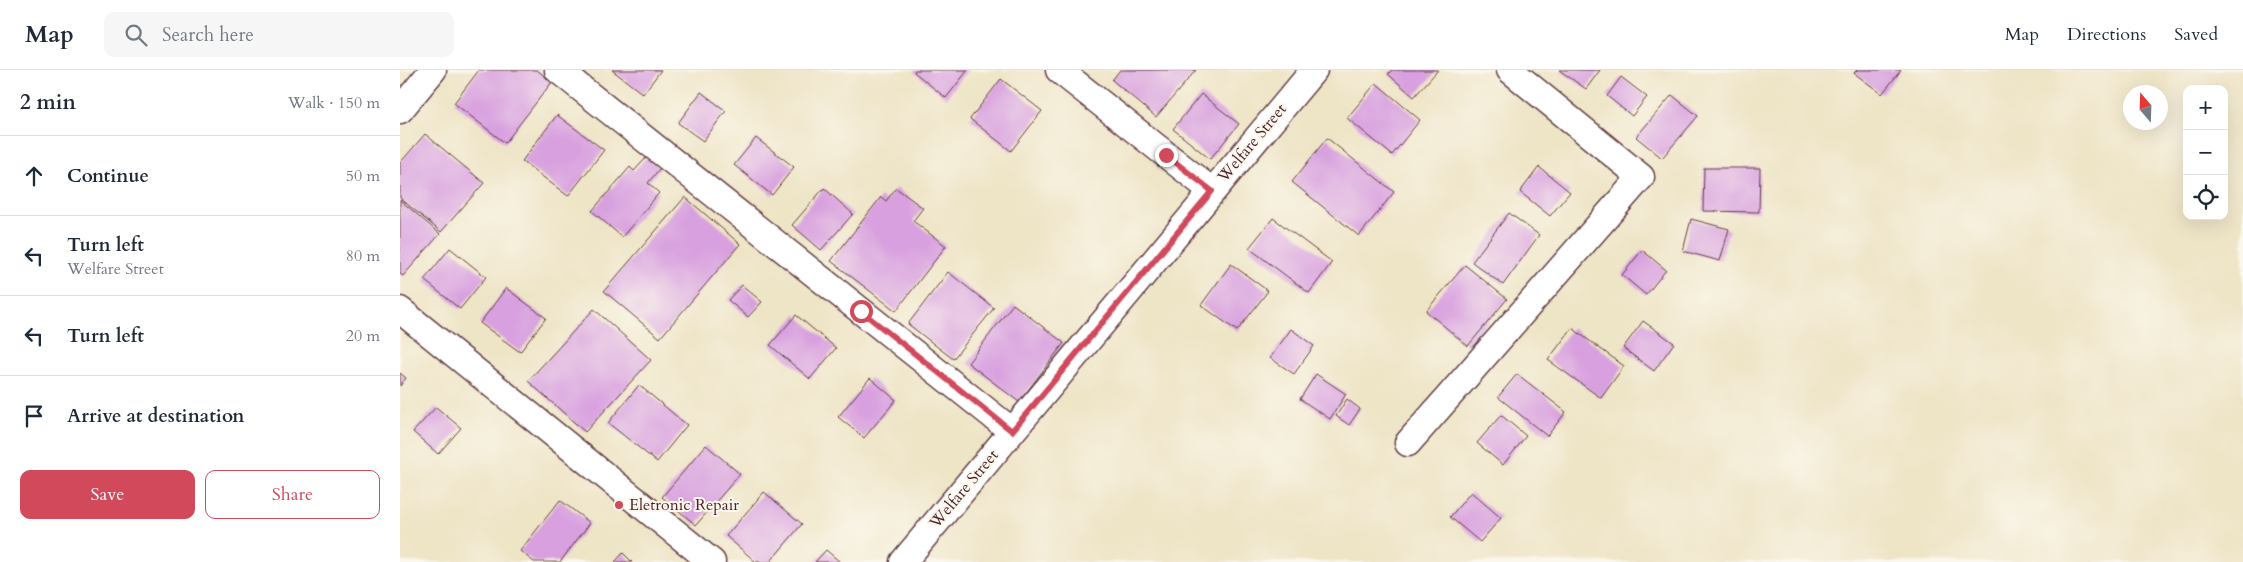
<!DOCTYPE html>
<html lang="en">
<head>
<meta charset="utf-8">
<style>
  body { margin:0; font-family:Cardo,serif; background:#f6f6f7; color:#1f2937 }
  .controls { position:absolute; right:15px; top:15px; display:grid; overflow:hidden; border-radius:10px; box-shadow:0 5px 20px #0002 }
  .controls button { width:45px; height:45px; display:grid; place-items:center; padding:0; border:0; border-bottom:1px solid #e0e1e3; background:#fff; color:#1f2937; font:25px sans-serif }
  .compass { position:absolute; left:1723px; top:15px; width:45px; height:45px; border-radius:50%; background:#fff; box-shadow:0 5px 20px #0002; rotate:341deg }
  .stop { position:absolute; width:15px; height:15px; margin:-11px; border:4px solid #d1495b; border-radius:50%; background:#fff }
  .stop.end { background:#d1495b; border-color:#fff; box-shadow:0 1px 5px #0008 }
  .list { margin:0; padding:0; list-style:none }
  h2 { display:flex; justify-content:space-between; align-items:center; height:65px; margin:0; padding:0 20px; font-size:21px }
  h2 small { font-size:16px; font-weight:400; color:#747a83 }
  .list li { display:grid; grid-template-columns:32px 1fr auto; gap:15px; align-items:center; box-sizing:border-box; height:80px; padding:0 20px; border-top:1px solid #e0e1e3 }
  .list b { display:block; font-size:19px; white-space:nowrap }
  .list p { margin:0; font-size:16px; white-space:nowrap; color:#747a83 }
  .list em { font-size:16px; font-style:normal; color:#747a83 }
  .actions { display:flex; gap:10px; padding:15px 20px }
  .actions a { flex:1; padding:11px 0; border:1px solid #d1495b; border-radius:10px; text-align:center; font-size:18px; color:#d1495b }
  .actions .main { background:#d1495b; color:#fff }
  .icon { flex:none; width:28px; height:28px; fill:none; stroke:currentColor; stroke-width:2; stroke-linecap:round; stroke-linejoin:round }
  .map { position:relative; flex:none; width:1843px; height:492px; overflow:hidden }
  header { display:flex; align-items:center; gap:30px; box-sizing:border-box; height:70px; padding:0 25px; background:#fff; border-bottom:1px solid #e0e1e3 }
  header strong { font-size:24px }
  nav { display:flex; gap:28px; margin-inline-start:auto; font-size:18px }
  .search { width:350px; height:45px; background:#f6f6f7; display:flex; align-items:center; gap:12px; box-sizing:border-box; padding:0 18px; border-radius:10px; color:#747a83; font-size:19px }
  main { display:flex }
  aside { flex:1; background:#fff }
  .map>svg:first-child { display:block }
</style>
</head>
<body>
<header>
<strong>Map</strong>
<div class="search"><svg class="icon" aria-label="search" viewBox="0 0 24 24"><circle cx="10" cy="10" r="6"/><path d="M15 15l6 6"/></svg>Search here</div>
<nav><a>Map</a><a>Directions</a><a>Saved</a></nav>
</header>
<main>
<aside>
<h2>2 min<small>Walk · 150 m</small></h2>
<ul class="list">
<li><svg class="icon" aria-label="ahead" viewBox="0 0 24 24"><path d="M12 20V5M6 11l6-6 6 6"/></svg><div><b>Continue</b></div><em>50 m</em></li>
<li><svg class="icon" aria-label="left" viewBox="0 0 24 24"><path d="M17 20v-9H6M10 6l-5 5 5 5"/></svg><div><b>Turn left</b><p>Welfare Street</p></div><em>80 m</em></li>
<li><svg class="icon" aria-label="left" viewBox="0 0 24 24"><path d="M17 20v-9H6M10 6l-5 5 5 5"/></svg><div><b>Turn left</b></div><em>20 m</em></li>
<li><svg class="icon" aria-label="arrive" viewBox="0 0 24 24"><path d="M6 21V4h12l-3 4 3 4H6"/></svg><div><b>Arrive at destination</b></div></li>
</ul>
<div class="actions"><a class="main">Save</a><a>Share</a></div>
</aside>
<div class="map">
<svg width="1843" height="492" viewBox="0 0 1843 492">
  <rect width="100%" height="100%" fill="#fbf7ec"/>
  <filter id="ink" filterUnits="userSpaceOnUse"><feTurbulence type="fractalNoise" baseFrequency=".02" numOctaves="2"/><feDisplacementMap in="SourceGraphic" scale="10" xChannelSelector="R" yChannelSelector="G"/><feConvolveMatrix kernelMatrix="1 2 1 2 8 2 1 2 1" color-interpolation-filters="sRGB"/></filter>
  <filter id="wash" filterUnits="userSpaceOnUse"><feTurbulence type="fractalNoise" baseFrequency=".0096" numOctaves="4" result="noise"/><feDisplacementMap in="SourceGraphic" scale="20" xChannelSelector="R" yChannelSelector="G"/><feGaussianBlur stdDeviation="1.12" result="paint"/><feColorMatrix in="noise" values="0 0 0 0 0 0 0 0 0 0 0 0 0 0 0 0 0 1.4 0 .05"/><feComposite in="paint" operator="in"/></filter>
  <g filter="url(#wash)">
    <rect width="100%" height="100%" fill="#eee4c6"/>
    <g id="blocks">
      <g fill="#d8a0df">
        <path d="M79,0h58l15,12 -47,61 -51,-40z"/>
        <path d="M212,0h49l-18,24z"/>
        <path d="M515,0h53l-22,28 -32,-26z"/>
        <path d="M720,0h76l-40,47 -44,-37z"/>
        <path d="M992,0h46l-24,27 -26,-23z"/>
        <path d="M1159,0h41l-14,19z"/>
        <path d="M1457,0h44l-19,24 -28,-21z"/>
        <path d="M1221,7l26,20 -15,19 -25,-20z"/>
        <path d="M601,9l41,32 -31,40 -41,-32z"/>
        <path d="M976,13l44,37 -28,35 -45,-37z"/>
        <path d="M301,22l25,19 -23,30 -25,-18z"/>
        <path d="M801,24l38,30 -29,35 -37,-30z"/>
        <path d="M1272,25l26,21 -36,42 -26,-21z"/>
        <path d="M157,45l47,35 -36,46 -46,-35z"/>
        <path d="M25,64l59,49 -43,49 -41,-34v-35z"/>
        <path d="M356,68l38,29 -22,28 -38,-30z"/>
        <path d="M927,68l67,54 -35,44 -67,-54z"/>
        <path d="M247,87l13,11 -12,15 11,10 -37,44 -30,-26 38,-44 4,4z"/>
        <path d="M1139,97l31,25 -20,24 -30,-24z"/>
        <path d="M1304,98h56l-1,44 -56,-1z"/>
        <path d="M424,118l29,26 -32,36 -29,-25z"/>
        <path d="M496,118l27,20 -10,13 33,25 -50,65 -65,-50 50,-64 5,4z"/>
        <path d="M285,127l55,47 -80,94 -56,-47z"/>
        <path d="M0,130l40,34 -37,42 -3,-2z"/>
        <path d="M1109,143l30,22 -36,50 -31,-23z"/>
        <path d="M873,148l59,44 -23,31 -60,-45z"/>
        <path d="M1291,149l38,10 -9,32 -37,-10z"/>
        <path d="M50,178l36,29 -26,32 -36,-29z"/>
        <path d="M1242,180l24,20 -20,25 -24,-20z"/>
        <path d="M831,194l37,27 -31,40 -36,-26z"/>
        <path d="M1065,195l42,34 -39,47 -42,-35z"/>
        <path d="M548,202l46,36 -41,51 -45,-35z"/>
        <path d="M342,215l20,17 -14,15 -20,-17z"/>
        <path d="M106,218l40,30 -26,34 -40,-29z"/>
        <path d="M613,234l51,39 -45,59 -51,-39z"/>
        <path d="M194,239l57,51 -66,72 -57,-51z"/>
        <path d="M396,245l40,33 -26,31 -40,-34z"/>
        <path d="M1243,251l31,22 -20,28 -31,-23z"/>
        <path d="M1172,258l52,38 -23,32 -53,-38z"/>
        <path d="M891,259l23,17 -20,28 -24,-16z"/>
        <path d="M0,303l6,5 -6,8z"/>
        <path d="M916,304l30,20 -16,25 -30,-20z"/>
        <path d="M1117,304l49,38 -19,24 -49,-39z"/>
        <path d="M470,308l26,22 -32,38 -26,-21z"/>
        <path d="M239,315l48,40 -30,37 -49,-39z"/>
        <path d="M947,329l13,10 -11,16 -13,-9z"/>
        <path d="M36,337l25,21 -23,26 -25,-22z"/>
        <path d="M1101,345l25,21 -23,29 -26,-22z"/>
        <path d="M306,375l34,29 -44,51 -34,-28z"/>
        <path d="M364,422l38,32 -32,38h-14l-30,-26z"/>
        <path d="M1071,422l30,26 -21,24 -30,-25z"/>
        <path d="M160,430l30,23 -30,39h-26l-14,-11z"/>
        <path d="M426,480l14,12h-25z"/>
        <path d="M223,483l9,9h-17z"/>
      </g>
    </g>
  </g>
  <g filter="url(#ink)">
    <use href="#blocks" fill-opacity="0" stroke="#633d42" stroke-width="1"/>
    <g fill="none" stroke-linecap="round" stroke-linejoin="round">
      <g stroke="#633d42" stroke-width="29">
        <g id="minor">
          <path d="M158,0l454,361"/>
          <path d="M659,0l153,121"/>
          <path d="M0,40l33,-40"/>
          <path d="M0,240l312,252"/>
          <path d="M1008,373l233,-266 -131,-107"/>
          <path d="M503,492l411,-492"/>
        </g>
      </g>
      <use href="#minor" stroke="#fff" stroke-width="26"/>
    </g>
  </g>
  <g fill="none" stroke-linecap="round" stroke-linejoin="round" filter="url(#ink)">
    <path stroke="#d1495b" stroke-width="6" d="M461,241l151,120 200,-240 -46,-36"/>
  </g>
  <circle fill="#d1495b" stroke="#fbf7ec" stroke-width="2" cx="219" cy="435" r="5"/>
  <g text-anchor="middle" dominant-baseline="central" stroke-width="4" stroke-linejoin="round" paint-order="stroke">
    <g font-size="16" fill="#4a1f2b" stroke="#fbf7ec">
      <text transform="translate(852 73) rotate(-50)">Welfare Street</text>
      <text transform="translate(564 419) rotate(-50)">Welfare Street</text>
    </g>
    <g font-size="16" fill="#4a1f2b" stroke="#fbf7ec" text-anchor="start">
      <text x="229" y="435">Eletronic Repair</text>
    </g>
  </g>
</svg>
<div class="controls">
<button>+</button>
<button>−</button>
<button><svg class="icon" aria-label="locate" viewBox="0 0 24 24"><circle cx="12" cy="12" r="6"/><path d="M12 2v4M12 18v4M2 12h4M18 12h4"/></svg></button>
</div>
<svg class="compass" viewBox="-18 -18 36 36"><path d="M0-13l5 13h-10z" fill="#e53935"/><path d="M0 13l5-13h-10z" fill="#747a83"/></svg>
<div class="stop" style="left:461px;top:241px"></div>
<div class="stop end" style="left:766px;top:85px"></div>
</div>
</main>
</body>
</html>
